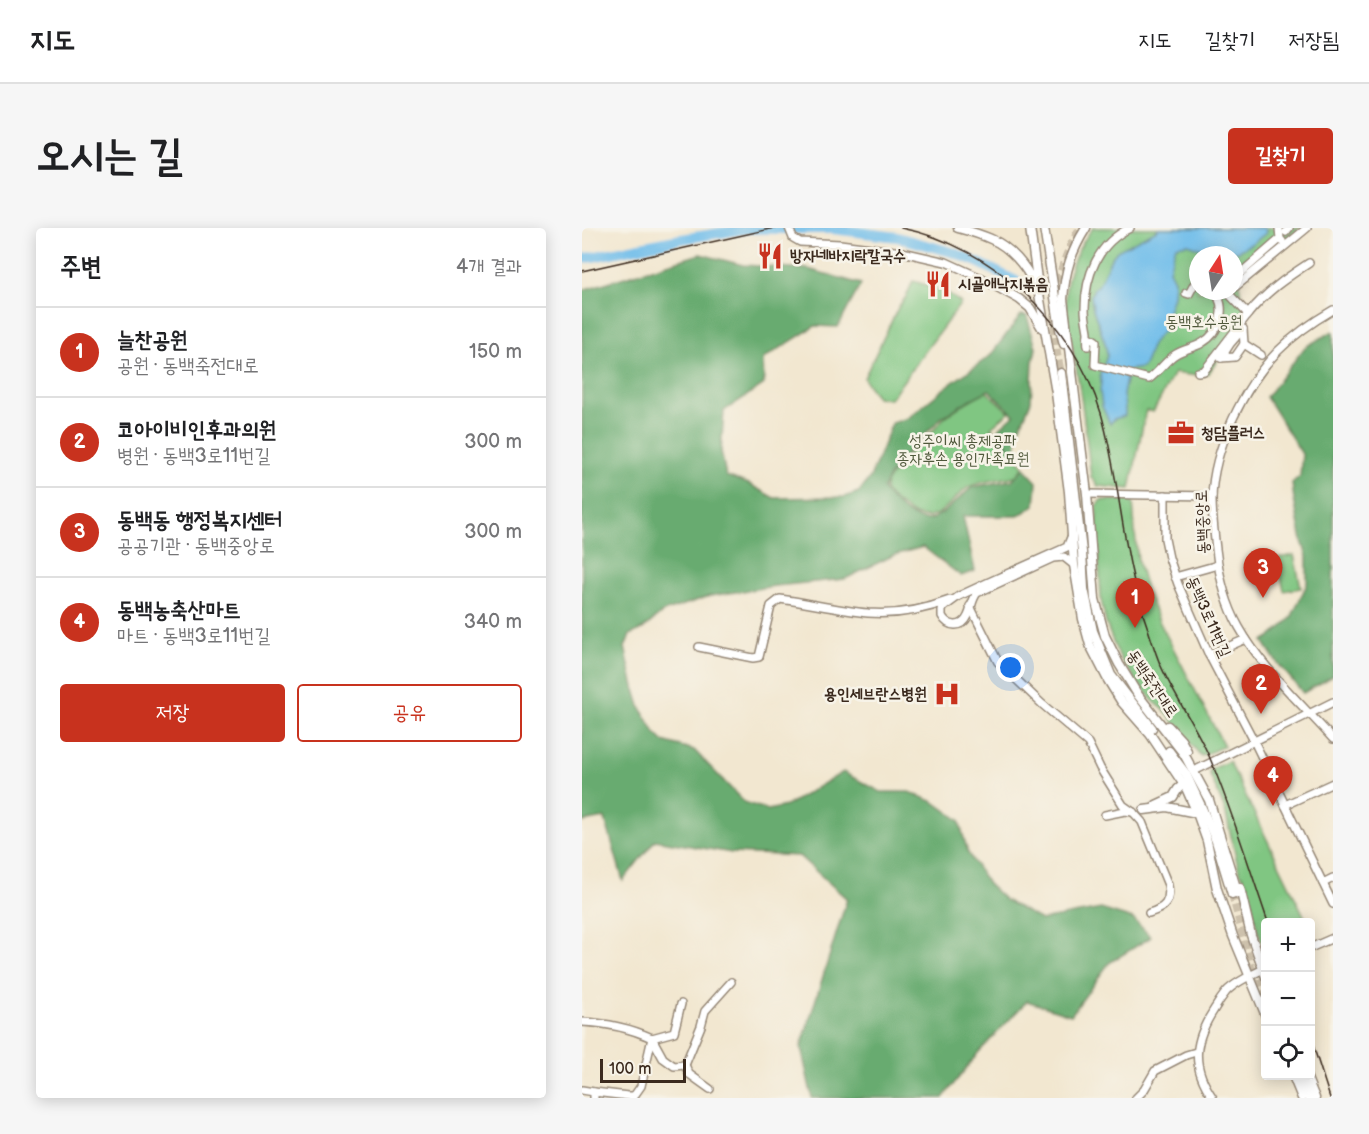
<!DOCTYPE html>
<html lang="ko">
<head>
<meta charset="utf-8">
<style>
  body { margin:0; font-family:"Balsamiq Sans","Poor Story",sans-serif; background:#f6f6f6; color:#202124 }
  .controls { position:absolute; right:18px; bottom:18px; display:grid; overflow:hidden; border-radius:6px; box-shadow:0 3px 15px #0003 }
  .controls button { width:54px; height:54px; display:grid; place-items:center; padding:0; border:0; border-bottom:2px solid #e0e0e0; background:#fff; color:#202124; font:30px sans-serif }
  .compass { position:absolute; left:607px; top:18px; width:54px; height:54px; border-radius:50%; background:#fff; box-shadow:0 3px 15px #0003; rotate:12deg }
  .scale { position:absolute; left:18px; bottom:15px; width:86px; box-sizing:border-box; padding-left:6px; border:3px solid #3b2a1e; border-top:0; font-size:16px; line-height:21px; white-space:nowrap; color:#3b2a1e; -webkit-text-stroke:4px #f7f3e8; paint-order:stroke }
  .you { position:absolute; left:429px; top:440px; width:21px; height:21px; margin:-15px; border:4px solid #fff; border-radius:50%; background:#1a73e8; box-shadow:0 0 0 9px #1a73e833 }
  .badge { display:grid; place-items:center; width:39px; height:39px; border-radius:50%; background:#c8321e; color:#fff; font-size:20px; font-weight:700 }
  .pin { position:absolute; translate:-50% -50px; filter:drop-shadow(0 2px 3px #0008) }
  .pin::after { content:''; position:absolute; top:32px; width:21px; height:18px; background:inherit; clip-path:polygon(0 0,100% 0,50% 100%) }
  .list { margin:0; padding:0; list-style:none }
  h2 { display:flex; justify-content:space-between; align-items:center; height:78px; margin:0; padding:0 24px; font-size:26px }
  h2 small { font-size:20px; font-weight:400; color:#757577 }
  .list li { display:grid; grid-template-columns:39px 1fr auto; gap:18px; align-items:center; box-sizing:border-box; height:90px; padding:0 24px; border-top:2px solid #e0e0e0 }
  .list b { display:block; font-size:22px; white-space:nowrap }
  .list p { margin:0; font-size:20px; white-space:nowrap; color:#757577 }
  .list em { font-size:20px; font-style:normal; color:#757577 }
  .actions { display:flex; gap:12px; padding:18px 24px }
  .actions a { flex:1; padding:14px 0; border:2px solid #c8321e; border-radius:6px; text-align:center; font-size:21px; color:#c8321e }
  .actions .main { background:#c8321e; color:#fff }
  .icon { flex:none; width:33px; height:33px; fill:none; stroke:currentColor; stroke-width:2; stroke-linecap:round; stroke-linejoin:round }
  .map { position:relative; flex:none; width:751px; height:870px; overflow:hidden; border-radius:6px }
  header { display:flex; align-items:center; gap:36px; box-sizing:border-box; height:84px; padding:0 30px; background:#fff; border-bottom:2px solid #e0e0e0 }
  header strong { font-size:28px }
  nav { display:flex; gap:33px; margin-inline-start:auto; font-size:21px }
  .intro { display:flex; align-items:center; justify-content:space-between; box-sizing:border-box; height:144px; padding:0 36px }
  h1 { margin:0; font-size:42px }
  .button { padding:15px 27px; border-radius:6px; background:#c8321e; color:#fff; font-size:21px; font-weight:700 }
  main { display:flex; gap:36px; padding:0 36px }
  aside { flex:1; background:#fff; border-radius:6px; box-shadow:0 3px 15px #0003 }
  .map>svg:first-child { display:block }
</style>
</head>
<body>
<header>
<strong>지도</strong>
<nav><a>지도</a><a>길찾기</a><a>저장됨</a></nav>
</header>
<div class="intro"><h1>오시는 길</h1><a class="button">길찾기</a></div>
<main>
<aside>
<h2>주변<small>4개 결과</small></h2>
<ul class="list">
<li><span class="badge">1</span><div><b>늘찬공원</b><p>공원 · 동백죽전대로</p></div><em>150 m</em></li>
<li><span class="badge">2</span><div><b>코아이비인후과의원</b><p>병원 · 동백3로11번길</p></div><em>300 m</em></li>
<li><span class="badge">3</span><div><b>동백동 행정복지센터</b><p>공공기관 · 동백중앙로</p></div><em>300 m</em></li>
<li><span class="badge">4</span><div><b>동백농축산마트</b><p>마트 · 동백3로11번길</p></div><em>340 m</em></li>
</ul>
<div class="actions"><a class="main">저장</a><a>공유</a></div>
</aside>
<div class="map">
<svg width="751" height="870" viewBox="0 0 751 870">
  <rect width="100%" height="100%" fill="#f7f3e8"/>
  <filter id="ink" filterUnits="userSpaceOnUse"><feTurbulence type="fractalNoise" baseFrequency=".0167" numOctaves="2"/><feDisplacementMap in="SourceGraphic" scale="12" xChannelSelector="R" yChannelSelector="G"/><feConvolveMatrix kernelMatrix="1 2 1 2 8 2 1 2 1" color-interpolation-filters="sRGB"/></filter>
  <filter id="wash" filterUnits="userSpaceOnUse"><feTurbulence type="fractalNoise" baseFrequency=".008" numOctaves="4" result="noise"/><feDisplacementMap in="SourceGraphic" scale="24" xChannelSelector="R" yChannelSelector="G"/><feGaussianBlur stdDeviation="1.35" result="paint"/><feColorMatrix in="noise" values="0 0 0 0 0 0 0 0 0 0 0 0 0 0 0 0 0 1.4 0 .05"/><feComposite in="paint" operator="in"/></filter>
  <g filter="url(#wash)">
    <rect width="100%" height="100%" fill="#f2e7d0"/>
    <g fill="#80c682" stroke="#5e7850" stroke-width="1.5" fill-rule="evenodd">
      <path d="M511,0h207l-62,52 8,38 -30,37 1,6 -9,13 -18,1 -16,-2 -21,39 -7,-2 -16,79 -32,-3 -7,-9c-4,-35 -8,-70 -14,-105 -4,-24 -13,-58 -11,-82 2,-21 13,-45 27,-62zM616,27h36v36h-36z"/>
      <path d="M331,53c18,5 33,10 48,22l-71,96 -13,-2 -10,-13 -3,-6 35,-72 7,-9z"/>
      <path d="M404,163l23,21 -18,15 33,39 -7,9 -5,2c-11,2 -37,5 -45,11 -13,9 -26,31 -44,29 -9,0 -18,-8 -24,-13 -5,-3 -15,-11 -14,-17 1,-12 35,-43 44,-52 5,-5 10,-12 15,-17 13,-11 27,-19 42,-27z"/>
      <path d="M519,272h32l2,33 3,27 8,29 13,32 65,125 -22,10 -2,-1 -37,-46 -10,-8 -12,-14 -19,-26 -7,-14 -9,-24 -5,-23 -5,-94z"/>
      <path d="M712,327l7,33 -17,3 -7,-33z"/>
      <path d="M647,533l78,161h-41l-1,30 -8,-23 -9,-44 -9,-14 -14,-61 -15,-35v-5z"/>
    </g>
    <g fill="#68ab70" stroke="#526a47" stroke-width="1.5">
      <path d="M118,26l43,11 65,4 53,15 -23,43 -23,-1 -52,33 1,25 -40,27 -3,40 5,25 23,8 25,14 70,-1 15,-5 12,-16 21,-53 16,-5 38,-31 44,-31 31,-41 6,1 9,32 -3,14 -2,39 -14,34 -1,22 -19,-27 17,-15 -25,-25 -23,12 -25,16 -34,35 -18,23 -6,12 2,5 20,19 14,7 6,1 7,-1 12,-7 28,-25 40,-7 12,-12 13,14 -2,23 -17,11h-55l12,55 -14,5 -38,-29 -29,8 -49,24 -70,7 -65,10 -47,16 -19,16 -14,7 -5,12 8,36 7,23 15,27 8,8 31,9 50,52 24,8 18,-4 57,-34 38,20h28l25,10 25,18 9,33 20,31 17,16 36,20 60,-11 32,10 18,18 -42,26 -38,52 -44,-14 -49,52 -35,45h-131l-11,-51 46,-148 -48,-43 -67,-3 -77,-13 -32,41 -18,-63 -23,4v-532z"/>
      <path d="M751,103v345l-30,17 -27,-32 -13,-20 9,-5 19,-18 16,-34v-28l-5,-15 -8,-41 -2,-17 8,-7 2,-22 -36,-57 39,-50z"/>
    </g>
    <path fill="#70bdea" stroke="#567484" stroke-width="1.5" d="M577,0h106l1,5 -13,10 -17,9 -19,-3 -12,1 -17,-6 -12,2 -7,24 5,10 -1,16 -5,15 4,14 -2,4h-4c-7,5 -13,13 -16,20 -3,8 -3,13 -8,19l-14,2 -5,25 2,12v9l-11,3 -4,5 -8,-18 -2,-14 1,-10 -1,-8 4,-9 3,-9 -1,-10 -13,-37 -2,-13 3,-8 4,-2 13,-27 6,-8 40,-21z"/>
    <g fill="none" stroke-linecap="round" stroke-linejoin="round">
      <path stroke="#70bdea" stroke-width="10" d="M0,31l93,-19 71,-11h87l64,8 58,16 24,10 45,22"/>
    </g>
  </g>
  <g filter="url(#ink)">
    <g fill="none" stroke-linecap="round" stroke-linejoin="round">
      <g stroke="#cdc1ac" stroke-width="8" stroke-dasharray="8 4" stroke-linecap="butt">
        <path d="M474,66c3,-23 12,-46 24,-66"/>
        <path d="M472,85l3,41 4,19"/>
        <path d="M650,666l22,84"/>
        <path d="M674,739l10,25"/>
      </g>
      <g stroke="#968877" stroke-width="10">
        <g id="minor">
          <path d="M207,0l4,10 7,4 40,2 62,8 44,10 35,16"/>
          <path d="M697,0l1,11 2,2"/>
          <path d="M704,4l3,-4"/>
          <path d="M652,46l8,-2 38,-33"/>
          <path d="M652,60l73,-60"/>
          <path d="M604,65l3,1 9,-17"/>
          <path d="M646,65l20,21c18,-22 38,-36 61,-51"/>
          <path d="M751,82c-19,11 -39,25 -55,41 -34,35 -65,98 -66,147 0,17 2,34 4,51 3,26 10,55 23,78 24,43 62,76 94,112"/>
          <path d="M506,108l8,5 -1,24 54,14c10,-7 17,-19 27,-25 8,-5 18,-6 26,-11 18,-10 26,-36 12,-52"/>
          <path d="M662,116l17,11"/>
          <path d="M506,118c-1,-5 0,-9 0,-14 -1,-7 -3,-15 -3,-23 0,-33 13,-66 45,-81"/>
          <path d="M639,130l14,-1 9,-13 -1,-15"/>
          <path d="M639,130l9,-14 13,-15"/>
          <path d="M616,144l6,-1 44,-57"/>
          <path d="M505,266l125,2"/>
          <path d="M583,267v44l4,19 9,26 31,71 45,86 79,163"/>
          <path d="M490,307l-5,12 -78,35 -30,14 -15,11 -2,3v6c6,11 20,13 26,0 4,-8 3,-15 9,-23l76,-35 11,-1 10,8"/>
          <path d="M593,349l43,-12"/>
          <path d="M388,378l28,56 44,42 46,39 12,25 23,37 10,7 9,10 26,63c3,17 -3,23 -19,28"/>
          <path d="M117,419l54,11 6,-1 12,-51 9,-7c29,4 58,11 88,14 27,2 56,-3 82,-13"/>
          <path d="M627,427l37,-16"/>
          <path d="M616,541l135,-67"/>
          <path d="M703,577l48,-22"/>
          <path d="M523,587l20,-4 8,1"/>
          <path d="M741,655l10,-5"/>
          <path d="M728,720l23,-10"/>
          <path d="M0,794c24,1 48,6 70,16"/>
          <path d="M70,810l11,20 11,8 11,-1 16,-39 4,-15 26,-29"/>
          <path d="M70,810l22,-6 7,-28"/>
          <path d="M103,837l4,9 21,15"/>
          <path d="M0,862l12,2"/>
          <path d="M12,870v-6l34,4h6"/>
          <path d="M52,870v-2l7,-10 11,-48"/>
          <path d="M554,870l8,-8 11,-19 31,-16 10,-3"/>
          <path d="M631,870c-23,-33 -19,-58 2,-90 3,-5 7,-11 11,-16 7,-8 29,-19 40,-24"/>
        </g>
      </g>
      <g stroke="#968877" stroke-width="11">
        <g id="major">
          <path d="M376,0c11,3 22,6 33,11 19,8 35,27 43,45"/>
          <path d="M448,0l9,66 17,99 13,99 5,73 9,54 7,26 18,35 13,21 29,33 36,54 11,25 10,28 10,48 16,47 33,80"/>
          <path d="M462,0l16,101 4,15"/>
          <path d="M504,0c-15,24 -21,43 -23,71l24,195 8,105 10,37 14,28 19,31 46,59 25,46 29,94"/>
          <path d="M399,50l38,21 11,9 12,20"/>
          <path d="M479,145l21,179 2,37 9,42 18,44 41,53"/>
          <path d="M586,498l13,14 6,11"/>
          <path d="M587,523l17,23 16,34 14,33 16,53"/>
          <path d="M574,577l17,-8 5,-8 6,-5"/>
          <path d="M562,582l23,-3 30,6"/>
          <path d="M658,660l11,47 15,42"/>
          <path d="M711,848l9,22"/>
          <path d="M717,848l10,22"/>
          <path d="M724,848l9,22"/>
        </g>
      </g>
      <use href="#minor" stroke="#fff" stroke-width="7"/>
      <use href="#major" stroke="#fff" stroke-width="8"/>
      <g stroke="#3b2a1e" stroke-width="1.5">
        <path d="M319,0c92,18 173,95 200,185 20,70 21,144 46,213 4,12 8,26 13,38 14,32 35,61 49,92 23,54 40,111 59,166"/>
        <path d="M0,43l192,-43"/>
        <path d="M728,808l20,62"/>
      </g>
    </g>
  </g>
  <defs>
    <g id="restaurant-bare" transform="scale(2.07)"><path d="M-5-6h1v4h1v-4h1v4h1v-4h1v5L-1.5 .5V6h-2V.5L-5-1ZM5-6V6H3V1.5H1.5Q1.5-4 5-6Z" fill="#c8321e" stroke="#f7f3e8" stroke-width="2.5" paint-order="stroke"/></g>
    <g id="office-bare" transform="scale(2.07)"><path d="M-6-3h4V-5.5h4V-3h4V5H-6ZM-1-4.5V-3h2v-1.5ZM-6 0V1H6V0Z" fill="#c8321e" stroke="#f7f3e8" stroke-width="2.5" paint-order="stroke"/></g>
    <g id="hospital-bare" transform="scale(2.07)"><path d="M-5-5h3v3.5h4V-5h3V5h-3V1.5h-4V5h-3Z" fill="#c8321e" stroke="#f7f3e8" stroke-width="2.5" paint-order="stroke"/></g>
  </defs>
  <g fill-rule="evenodd">
    <use href="#restaurant-bare" x="188" y="28"/>
    <use href="#restaurant-bare" x="356" y="56"/>
    <use href="#office-bare" x="599" y="205"/>
    <use href="#hospital-bare" x="365" y="466"/>
  </g>
  <g text-anchor="middle" dominant-baseline="central" stroke-width="5" stroke-linejoin="round" paint-order="stroke">
    <g font-size="16" font-weight="bold" fill="#3b2a1e" stroke="#f7f3e8" text-anchor="start">
      <text x="208" y="28">방자네바지락칼국수</text>
      <text x="376" y="56">시골애낙지볶음</text>
      <text x="619" y="205">청담플러스</text>
      <text x="345" y="466" text-anchor="end">용인세브란스병원</text>
    </g>
    <g font-size="16" fill="#50593c" stroke="#f7f3e8">
      <text x="622" y="94">동백호수공원</text>
      <text x="381" y="213">성주이씨 총제공파<tspan x="381" dy="18">종자후손 용인가족묘원</tspan></text>
    </g>
    <g font-size="16" fill="#3b2a1e" stroke="#f7f3e8">
      <text transform="translate(621 294) rotate(-92)">동백중앙로</text>
      <text transform="translate(626 389) rotate(66)">동백3로11번길</text>
      <text transform="translate(570 456) rotate(56)">동백죽전대로</text>
    </g>
  </g>
</svg>
<div class="controls">
<button>+</button>
<button>−</button>
<button><svg class="icon" aria-label="locate" viewBox="0 0 24 24"><circle cx="12" cy="12" r="6"/><path d="M12 2v4M12 18v4M2 12h4M18 12h4"/></svg></button>
</div>
<svg class="compass" viewBox="-18 -18 36 36"><path d="M0-13l5 13h-10z" fill="#e53935"/><path d="M0 13l5-13h-10z" fill="#757577"/></svg>
<div class="scale">100 m</div>
<div class="you"></div>
<div class="pin badge" style="left:553px;top:400px">1</div>
<div class="pin badge" style="left:679px;top:486px">2</div>
<div class="pin badge" style="left:681px;top:370px">3</div>
<div class="pin badge" style="left:691px;top:578px">4</div>
</div>
</main>
</body>
</html>
